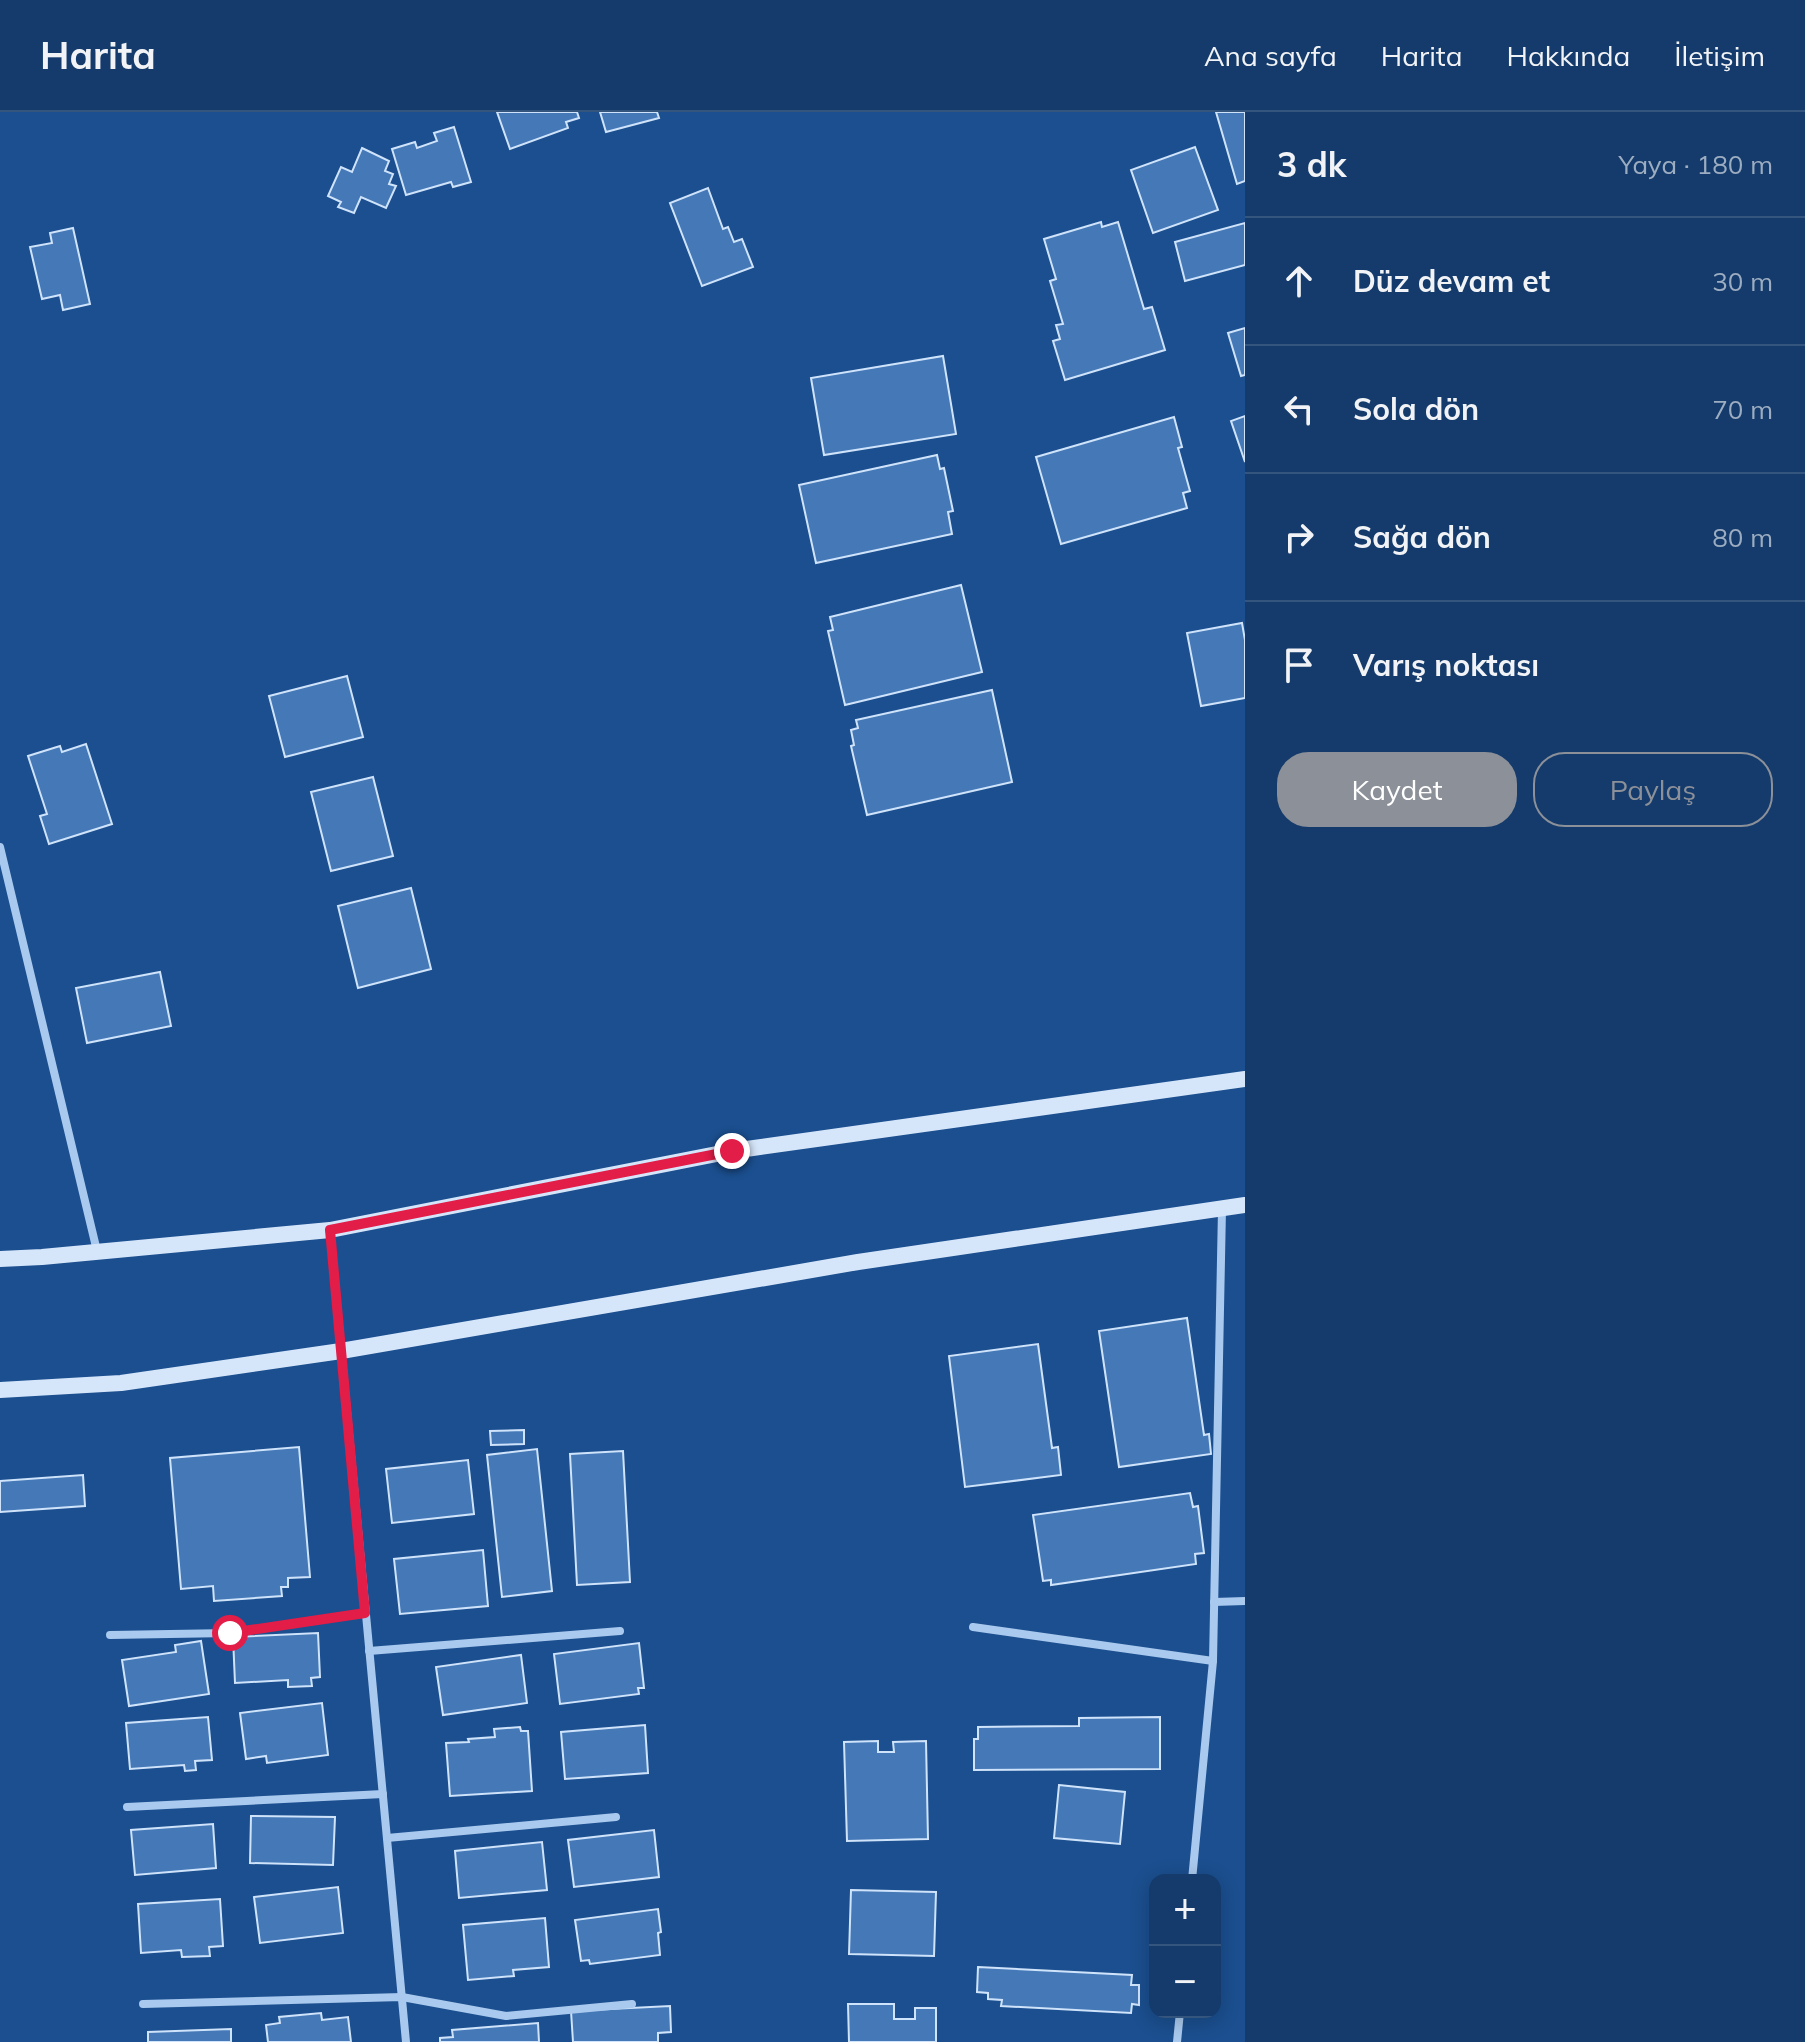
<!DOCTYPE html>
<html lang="tr">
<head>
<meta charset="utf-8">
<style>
  body { margin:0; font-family:Mulish,sans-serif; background:#1d4271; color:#f1f3f6 }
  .controls { position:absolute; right:24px; bottom:24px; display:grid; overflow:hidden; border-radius:16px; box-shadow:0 4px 20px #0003 }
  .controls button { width:72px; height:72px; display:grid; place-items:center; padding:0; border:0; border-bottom:2px solid #33557e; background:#143b6b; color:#f1f3f6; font:40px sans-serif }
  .stop { position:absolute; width:24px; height:24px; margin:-18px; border:6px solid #e11d48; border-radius:50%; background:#fff }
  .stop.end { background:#e11d48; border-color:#fff; box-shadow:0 2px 8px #0008 }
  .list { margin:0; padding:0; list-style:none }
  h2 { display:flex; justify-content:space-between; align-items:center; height:104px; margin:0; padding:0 32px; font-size:34px }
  h2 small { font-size:26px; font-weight:400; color:#9dadc1 }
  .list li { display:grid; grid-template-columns:52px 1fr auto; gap:24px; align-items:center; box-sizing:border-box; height:128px; padding:0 32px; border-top:2px solid #33557e }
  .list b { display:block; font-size:30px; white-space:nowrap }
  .list em { font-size:26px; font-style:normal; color:#9dadc1 }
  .actions { display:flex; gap:16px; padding:24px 32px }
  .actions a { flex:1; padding:18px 0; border:2px solid #8c9099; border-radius:32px; text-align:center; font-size:28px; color:#8c9099 }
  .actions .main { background:#8c9099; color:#fff }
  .icon { flex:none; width:44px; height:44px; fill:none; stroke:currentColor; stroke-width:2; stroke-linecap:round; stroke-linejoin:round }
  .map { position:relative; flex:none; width:1245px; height:1930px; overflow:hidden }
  header { display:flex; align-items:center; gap:48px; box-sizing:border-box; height:112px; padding:0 40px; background:#143b6b; border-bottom:2px solid #33557e }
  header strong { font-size:38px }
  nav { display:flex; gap:44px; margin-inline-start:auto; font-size:28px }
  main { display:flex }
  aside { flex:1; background:#143b6b }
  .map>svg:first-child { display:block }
</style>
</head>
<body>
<header>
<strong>Harita</strong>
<nav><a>Ana sayfa</a><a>Harita</a><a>Hakkında</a><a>İletişim</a></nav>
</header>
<main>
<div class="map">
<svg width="1245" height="1930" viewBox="0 0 1245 1930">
  <rect width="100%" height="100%" fill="#1b4f8f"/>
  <g fill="#4478b7" stroke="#cfe3fa" stroke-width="2">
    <path d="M497,0h80l2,6 -13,4 2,6 -58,21z"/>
    <path d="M600,0h57l2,6 -53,14z"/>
    <path d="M1216,0h29v69l-8,3z"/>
    <path d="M454,15l17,55 -18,5 -2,-5 -45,13 -14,-46 23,-7 2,6 20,-7 -3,-8z"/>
    <path d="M1195,35l23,63 -65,23 -22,-63z"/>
    <path d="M362,36l27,13 -4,10 8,3 -4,10 7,2 -10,22 -25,-11 -7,16 -16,-6 3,-5 -13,-6 13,-29 11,5z"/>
    <path d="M708,76l15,41 5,-2 6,15 8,-3 11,28 -51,19 -32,-83z"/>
    <path d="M1101,110l1,5 16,-5 26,87 8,-2 13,43 -100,30 -12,-39 7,-2 -4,-14 7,-1 -13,-43 6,-2 -12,-40z"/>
    <path d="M1245,111v42l-60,16 -10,-39z"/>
    <path d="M73,116l17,76 -27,6 -3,-15 -18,4 -12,-52 22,-4 -2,-10z"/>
    <path d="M1245,216v47l-4,1 -13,-43z"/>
    <path d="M943,244l13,78 -132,21 -13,-77z"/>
    <path d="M1245,304v46l-14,-41z"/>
    <path d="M1174,305l8,30 -4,1 12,43 -7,2 4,15 -126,36 -25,-87z"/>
    <path d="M937,343l3,14 4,-1 9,43 -5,1 4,22 -136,29 -17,-78z"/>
    <path d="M961,473l21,87 -137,33 -17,-74 5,-1 -3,-13z"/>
    <path d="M1242,511l3,17v58l-44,8 -14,-73z"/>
    <path d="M347,564l16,61 -78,20 -16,-61z"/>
    <path d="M992,578l20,92 -145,33 -16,-69 3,-1 -3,-15 7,-2 -2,-8z"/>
    <path d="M86,632l26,80 -63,20 -9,-28 7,-2 -19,-58 32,-10 2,6z"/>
    <path d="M373,665l20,79 -62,15 -20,-79z"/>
    <path d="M411,776l20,81 -73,19 -20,-82z"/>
    <path d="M160,860l11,54 -84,17 -11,-55z"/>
    <path d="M1187,1206l17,117 5,-1 2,20 -92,13 -20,-136z"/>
    <path d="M1038,1232l14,104 6,-1 3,28 -96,12 -16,-131z"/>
    <path d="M524,1318v14l-33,1 -1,-14z"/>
    <path d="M299,1335l11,130 -22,1v9h-7l1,9 -68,5 -1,-15 -32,3 -11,-131z"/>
    <path d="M537,1337l15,142 -50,6 -15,-142z"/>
    <path d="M623,1339l7,131 -53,3 -7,-131z"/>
    <path d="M468,1348l6,54 -82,9 -6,-54z"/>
    <path d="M83,1363l2,31 -85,6v-31z"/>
    <path d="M1190,1381l3,14 5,-1 6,47 -9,1 1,10 -145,21v-5l-8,1 -10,-66z"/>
    <path d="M483,1438l5,56 -88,8 -6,-55z"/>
    <path d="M318,1521l2,44 -9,1 1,8 -24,1v-7l-53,3 -2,-46z"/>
    <path d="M201,1529l8,53 -80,12 -7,-46 54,-8 -1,-7z"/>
    <path d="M639,1531l5,45h-6l1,6 -79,10 -6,-50z"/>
    <path d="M521,1543l6,48 -84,12 -7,-48z"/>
    <path d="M322,1591l6,52 -61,8 -1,-7 -20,3 -6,-46z"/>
    <path d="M208,1605l4,43 -17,1 1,9 -11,1 -1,-6 -54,4 -4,-46z"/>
    <path d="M1160,1605v52l-186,1v-31h4v-12l101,-1v-8z"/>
    <path d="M645,1613l3,48 -83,6 -4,-47z"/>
    <path d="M520,1615l1,4h7l4,60 -82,5 -4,-53 23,-1 -1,-3 27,-2 -1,-8z"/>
    <path d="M878,1629v11h16l-1,-10 33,-1 2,98 -81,2 -3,-99z"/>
    <path d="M1059,1673l66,7 -5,52 -66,-6z"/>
    <path d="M251,1704l84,1 -2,48 -83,-2z"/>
    <path d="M213,1712l3,44 -81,7 -4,-45z"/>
    <path d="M654,1718l5,47 -85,10 -6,-47z"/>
    <path d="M542,1730l5,48 -88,8 -4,-47z"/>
    <path d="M338,1775l5,46 -83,10 -6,-46z"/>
    <path d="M851,1778l85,2 -2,64 -85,-2z"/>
    <path d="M220,1787l3,47 -14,1 1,9 -28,1 -1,-7 -40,3 -3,-49z"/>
    <path d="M658,1797l3,23 -3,1 2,22 -70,9 -1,-4 -8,1 -6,-41z"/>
    <path d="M545,1806l4,49 -36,3 1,6 -46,4 -5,-55z"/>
    <path d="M978,1855l154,8 -1,10h8v20l-7,-1 -1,9 -130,-7 1,-6 -14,-1v-6l-11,-1z"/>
    <path d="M848,1892h46v15h21v-11h21v34h-87z"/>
    <path d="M670,1894l1,26 -13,1v9h-85l-2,-31z"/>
    <path d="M321,1901l1,7 26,-3 3,25h-83l-2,-17 14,-2 -1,-6z"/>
    <path d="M538,1911l1,19h-99v-4l13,-1 -1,-7z"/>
    <path d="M231,1917v13h-83v-10z"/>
  </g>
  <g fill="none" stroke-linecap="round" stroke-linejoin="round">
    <g stroke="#a9c9ee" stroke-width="8">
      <path d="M0,735l97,404"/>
      <path d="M330,1118l76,812"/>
      <path d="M1214,1490l31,-1"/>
      <path d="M973,1515l240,34"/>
      <path d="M110,1523l120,-2 135,-20"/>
      <path d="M369,1539l251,-20"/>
      <path d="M127,1695l256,-13"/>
      <path d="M387,1726l229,-21"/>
      <path d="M1192,1768l21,-219 9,-452"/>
      <path d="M143,1892l259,-7 104,19 126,-12"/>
      <path d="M1177,1930l3,-30"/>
    </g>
    <g stroke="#d6e6fa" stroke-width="16">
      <path d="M0,1147l42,-2 288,-27 402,-79 513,-72"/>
      <path d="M0,1278l121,-7 220,-32 517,-89 387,-57"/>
    </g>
  </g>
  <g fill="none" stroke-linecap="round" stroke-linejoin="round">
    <path stroke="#e11d48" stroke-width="10" d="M230,1521l135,-20 -35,-383 402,-79"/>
  </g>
</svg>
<div class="controls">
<button>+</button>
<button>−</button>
</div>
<div class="stop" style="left:230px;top:1521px"></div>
<div class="stop end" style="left:732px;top:1039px"></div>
</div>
<aside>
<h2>3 dk<small>Yaya · 180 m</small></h2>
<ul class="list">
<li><svg class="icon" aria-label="ahead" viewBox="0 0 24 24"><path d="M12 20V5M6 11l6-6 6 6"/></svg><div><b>Düz devam et</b></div><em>30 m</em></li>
<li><svg class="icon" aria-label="left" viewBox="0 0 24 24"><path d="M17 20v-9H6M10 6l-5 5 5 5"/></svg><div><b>Sola dön</b></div><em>70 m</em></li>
<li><svg class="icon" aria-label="right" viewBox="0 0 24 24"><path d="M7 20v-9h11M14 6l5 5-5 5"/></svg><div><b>Sağa dön</b></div><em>80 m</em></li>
<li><svg class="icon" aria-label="arrive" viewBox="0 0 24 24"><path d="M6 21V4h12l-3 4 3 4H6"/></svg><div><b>Varış noktası</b></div></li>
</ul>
<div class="actions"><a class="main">Kaydet</a><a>Paylaş</a></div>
</aside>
</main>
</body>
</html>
